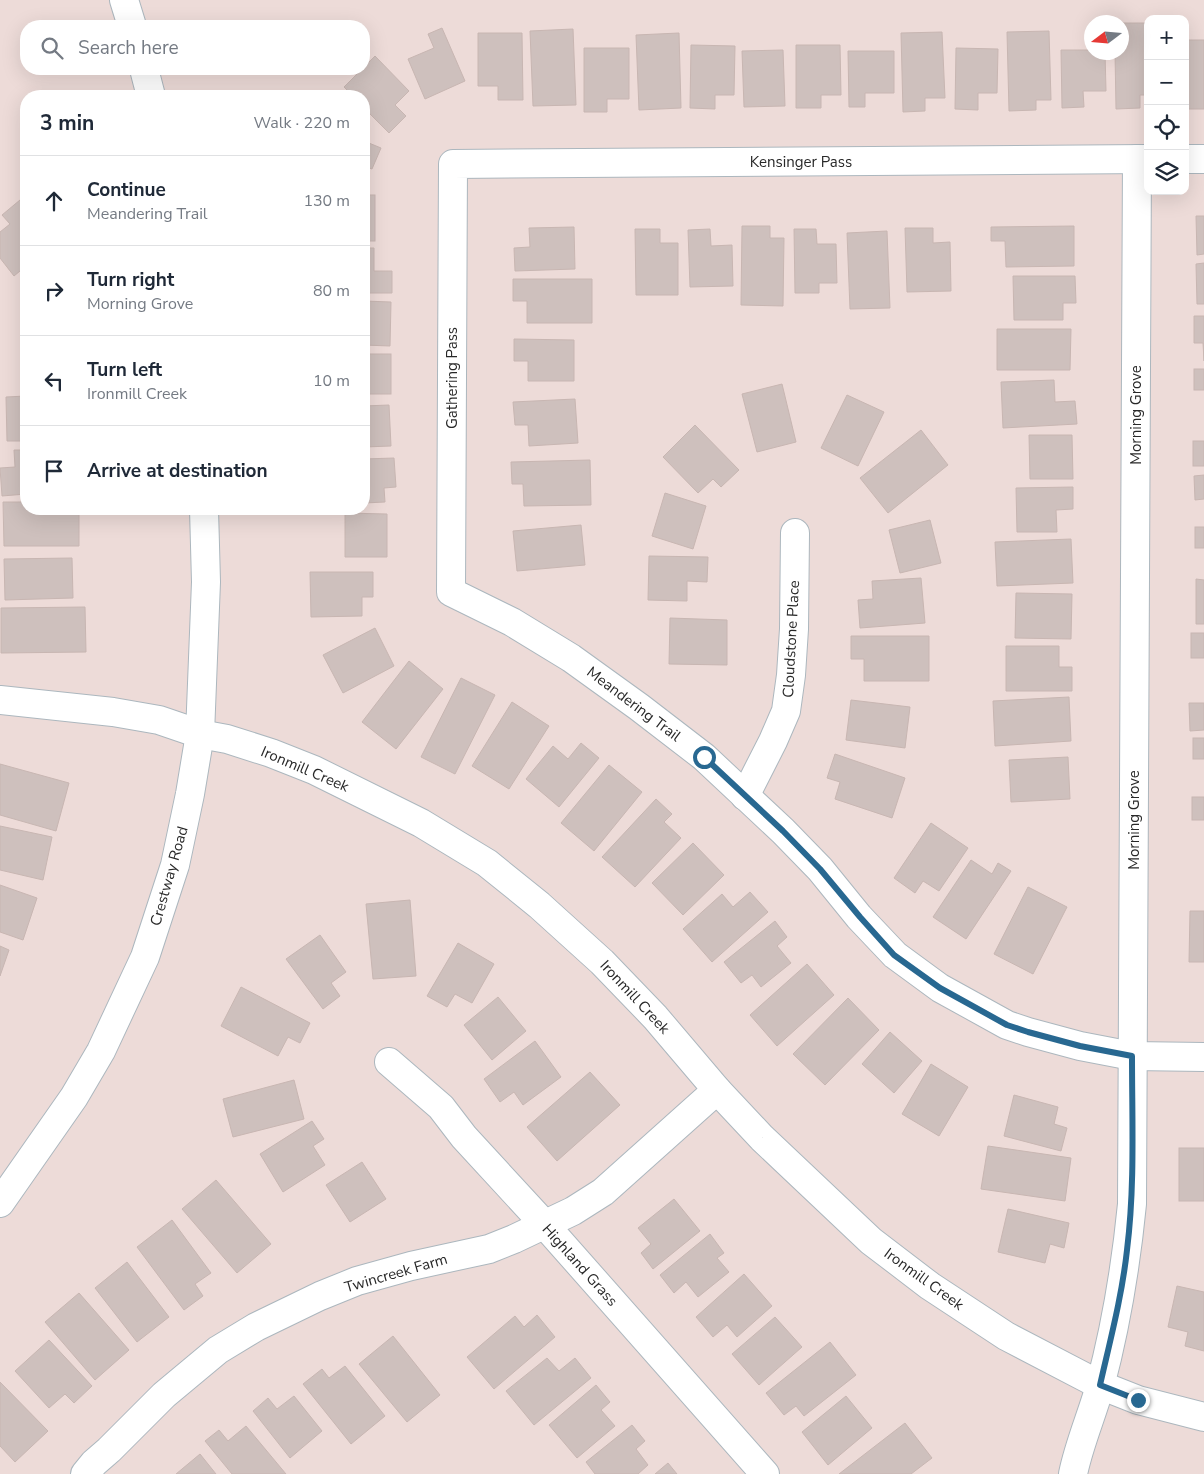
<!DOCTYPE html>
<html lang="en">
<head>
<meta charset="utf-8">
<style>
  body { margin:0; font-family:"Nunito Sans",sans-serif; background:#f2f2f3; color:#1f2937 }
  .controls { position:absolute; right:15px; top:15px; display:grid; overflow:hidden; border-radius:10px; box-shadow:0 5px 20px #0002 }
  .controls button { width:45px; height:45px; display:grid; place-items:center; padding:0; border:0; border-bottom:1px solid #e0e1e3; background:#fff; color:#1f2937; font:25px sans-serif }
  .compass { position:absolute; left:1084px; top:15px; width:45px; height:45px; border-radius:50%; background:#fff; box-shadow:0 5px 20px #0002; rotate:254deg }
  .stop { position:absolute; width:15px; height:15px; margin:-11px; border:4px solid #286891; border-radius:50%; background:#fff }
  .stop.end { background:#286891; border-color:#fff; box-shadow:0 1px 5px #0008 }
  .list { margin:0; padding:0; list-style:none }
  h2 { display:flex; justify-content:space-between; align-items:center; height:65px; margin:0; padding:0 20px; font-size:21px }
  h2 small { font-size:16px; font-weight:400; color:#747a83 }
  .list li { display:grid; grid-template-columns:32px 1fr auto; gap:15px; align-items:center; box-sizing:border-box; height:90px; padding:0 20px; border-top:1px solid #e0e1e3 }
  .list b { display:block; font-size:19px; white-space:nowrap }
  .list p { margin:0; font-size:16px; white-space:nowrap; color:#747a83 }
  .list em { font-size:16px; font-style:normal; color:#747a83 }
  .icon { flex:none; width:28px; height:28px; fill:none; stroke:currentColor; stroke-width:2; stroke-linecap:round; stroke-linejoin:round }
  .map { position:relative; flex:none; width:1204px; height:1474px; overflow:hidden }
  .search { position:absolute; background:#fff; box-shadow:0 5px 20px #0002; left:20px; top:20px; width:350px; height:55px; display:flex; align-items:center; gap:12px; box-sizing:border-box; padding:0 18px; border-radius:20px; color:#747a83; font-size:19px }
  .panel { position:absolute; background:#fff; box-shadow:0 5px 20px #0002; left:20px; top:90px; width:350px; height:425px; border-radius:20px }
  .map>svg:first-child { display:block }
</style>
</head>
<body>
<div class="map">
<svg width="1204" height="1474" viewBox="0 0 1204 1474">
  <rect width="100%" height="100%" fill="#eddbd8"/>
  <g fill="#cec0bd" stroke="#c8b6b2">
    <path d="M1122,23h26v72h-8v13l-24,1 -1,-57h7z"/>
    <path d="M442,28l23,53 -40,18 -17,-40 26,-11 -6,-14z"/>
    <path d="M573,29l3,76 -43,1 -3,-75z"/>
    <path d="M1049,31l2,69h-15v10l-27,1 -2,-79z"/>
    <path d="M942,32l3,66h-20v13l-22,1 -2,-79z"/>
    <path d="M478,33h44l1,67h-25v-14h-20z"/>
    <path d="M679,33l2,75 -42,2 -3,-75z"/>
    <rect x="1185" y="40" width="19" height="69"/>
    <path d="M691,45l44,1 -1,49h-19v14l-25,-1z"/>
    <path d="M796,45h44l1,50h-20v13h-25z"/>
    <path d="M584,48h45v51h-22v13h-23z"/>
    <path d="M956,48l42,1 -1,44h-19v17l-23,-1z"/>
    <path d="M783,50l2,56 -41,1 -2,-56z"/>
    <path d="M1061,50h31v2h13l1,39h-23l1,16 -22,1z"/>
    <path d="M848,51h46v42h-29v14h-16z"/>
    <path d="M375,56l34,35 -14,14 11,11 -17,17 -25,-25v-12h-11l-9,-9z"/>
    <path d="M364,141l17,7 -9,21 -8,-3z"/>
    <rect x="364" y="195" width="11" height="46"/>
    <path d="M20,200l6,7v59l-12,10 -14,-18v-26l10,-8 -8,-9z"/>
    <path d="M1196,216h8v38l-7,1z"/>
    <path d="M742,226h28v12h14l-1,68 -42,-1z"/>
    <path d="M1074,226v40l-68,1 -1,-26h-14v-14z"/>
    <path d="M574,227l1,42 -60,2 -1,-23 16,-1 -1,-19z"/>
    <path d="M905,228h28v15l17,-1 1,49 -44,1z"/>
    <path d="M635,229h25v14h18v52h-42z"/>
    <path d="M710,229l1,17 21,-1 1,41 -43,1 -2,-57z"/>
    <path d="M794,229h22l1,15h19l1,39h-18v10h-24z"/>
    <path d="M887,231l3,77 -40,1 -3,-76z"/>
    <path d="M364,248h10v23h18v22h-28z"/>
    <path d="M1204,263v41h-7l-1,-40z"/>
    <path d="M1013,276h62l1,27h-13v17h-49z"/>
    <path d="M513,279h79v44h-65v-22h-14z"/>
    <path d="M364,301l27,1 -1,44 -26,-1z"/>
    <path d="M1194,316h10v45l-1,-18h-9z"/>
    <path d="M997,329h74l-1,41h-73z"/>
    <path d="M514,339l60,1v41h-46v-20h-14z"/>
    <rect x="364" y="354" width="27" height="40"/>
    <rect x="1194" y="369" width="10" height="21"/>
    <path d="M1054,380l1,22 20,-1 2,23 -74,4 -2,-46z"/>
    <path d="M782,384l14,58 -39,10 -15,-58z"/>
    <path d="M847,395l37,17 -26,54 -37,-18z"/>
    <path d="M26,396v45h-19l-1,-44z"/>
    <path d="M575,399l3,44 -49,3 -1,-21h-13l-2,-23z"/>
    <path d="M389,405l2,41 -27,1v-41z"/>
    <path d="M695,425l44,45 -18,17 -8,-8 -15,14 -35,-36z"/>
    <path d="M921,430l27,35 -60,48 -28,-35z"/>
    <path d="M1029,435h43l1,44h-43z"/>
    <rect x="1193" y="441" width="11" height="25"/>
    <path d="M14,450h12v44l-24,2 -2,-28 15,-1z"/>
    <path d="M394,458l2,29 -12,1 1,14 -21,1v-44z"/>
    <path d="M590,460l1,45 -67,1 -1,-22h-11l-1,-22z"/>
    <path d="M1204,475v24l-9,1 -1,-24z"/>
    <path d="M1073,487v22l-17,1 1,22h-40l-1,-44z"/>
    <path d="M665,493l41,13 -13,43 -41,-13z"/>
    <path d="M3,502h23v7h53v37h-75z"/>
    <path d="M345,513l42,1v43h-42z"/>
    <path d="M930,520l11,43 -41,10 -11,-43z"/>
    <path d="M581,525l4,40 -68,6 -4,-40z"/>
    <rect x="1195" y="527" width="9" height="21"/>
    <path d="M1071,539l2,44 -76,3 -2,-44z"/>
    <path d="M649,556l59,1 -1,25 -20,-1v20l-39,-1z"/>
    <path d="M72,558l1,40 -68,2 -1,-41z"/>
    <path d="M310,572h63v25h-11v19l-51,1z"/>
    <path d="M921,578l4,45 -65,5 -2,-28 15,-1 -1,-18z"/>
    <path d="M1196,579l8,1v44h-8z"/>
    <path d="M1016,593l56,1 -1,45 -56,-1z"/>
    <path d="M85,607l1,45 -85,1v-45z"/>
    <path d="M670,618l57,2v45l-58,-1z"/>
    <path d="M375,628l19,38 -51,27 -20,-38z"/>
    <rect x="1191" y="633" width="13" height="25"/>
    <path d="M851,636h78v45h-65v-22h-13z"/>
    <path d="M1006,646h53v21h13v24h-66z"/>
    <path d="M409,661l34,28 -47,60 -34,-27z"/>
    <path d="M461,678l34,17 -40,79 -34,-17z"/>
    <path d="M1069,697l2,44 -76,5 -2,-45z"/>
    <path d="M851,700l59,7 -5,41 -59,-8z"/>
    <path d="M512,702l37,24 -40,63 -37,-23z"/>
    <path d="M1189,703h15v27l-14,1z"/>
    <rect x="1193" y="738" width="11" height="21"/>
    <path d="M581,743l18,15 -40,49 -33,-28 27,-33 15,13z"/>
    <path d="M835,754l70,24 -13,40 -57,-19 5,-17 -13,-4z"/>
    <path d="M1068,757l2,42 -59,3 -2,-42z"/>
    <path d="M0,764l69,19 -13,48 -56,-16z"/>
    <path d="M609,765l33,27 -48,59 -33,-28z"/>
    <rect x="1192" y="797" width="12" height="23"/>
    <path d="M656,799l16,15 -8,8 17,16 -46,49 -33,-30z"/>
    <path d="M931,823l37,25 -29,43 -16,-10 -8,12 -21,-15z"/>
    <path d="M0,826l52,11 -9,43 -43,-10z"/>
    <path d="M693,843l31,32 -41,40 -31,-32z"/>
    <path d="M971,860l21,14 6,-11 13,8 -45,68 -33,-22z"/>
    <path d="M0,885l37,13 -14,42 -23,-8z"/>
    <path d="M1028,887l39,20 -34,67 -39,-20z"/>
    <path d="M750,892l18,20 -56,50 -29,-33 39,-35 11,13z"/>
    <path d="M410,900l6,76 -43,3 -7,-75z"/>
    <path d="M1190,911h14v51h-15z"/>
    <path d="M775,921l12,16 -10,9 14,17 -30,24 -9,-12 -11,8 -17,-21z"/>
    <path d="M320,935l26,37 -15,11 9,13 -17,13 -37,-50z"/>
    <path d="M458,943l36,21 -22,39 -17,-9 -8,13 -20,-11z"/>
    <path d="M0,946l9,4 -9,26z"/>
    <path d="M807,964l27,31 -57,51 -27,-31z"/>
    <path d="M241,987l69,36 -10,20 -12,-6 -10,19 -57,-30z"/>
    <path d="M498,997l28,34 -34,29 -28,-35z"/>
    <path d="M848,998l31,32 -54,55 -32,-31z"/>
    <path d="M890,1032l32,29 -28,32 -32,-29z"/>
    <path d="M535,1041l26,36 -38,28 -9,-13 -14,10 -16,-23z"/>
    <path d="M931,1064l37,23 -29,49 -37,-22z"/>
    <path d="M590,1072l30,33 -63,56 -30,-34z"/>
    <path d="M294,1080l10,39 -71,18 -10,-38z"/>
    <path d="M1014,1095l44,12 -4,17 13,4 -6,23 -57,-15z"/>
    <path d="M312,1121l12,18 -11,7 12,19 -42,27 -23,-38z"/>
    <path d="M988,1146l83,12 -6,43 -84,-12z"/>
    <rect x="1179" y="1148" width="25" height="53"/>
    <path d="M362,1162l24,37 -36,23 -24,-37z"/>
    <path d="M216,1180l55,64 -34,29 -55,-64z"/>
    <path d="M674,1199l26,32 -47,38 -12,-16 10,-9 -13,-16z"/>
    <path d="M1008,1209l61,14 -5,25 -14,-4 -5,19 -47,-11z"/>
    <path d="M172,1220l39,53 -16,11 8,12 -19,14 -47,-63z"/>
    <path d="M710,1234l14,19 -7,5 12,14 -31,25 -12,-15 -12,11 -14,-18z"/>
    <path d="M127,1262l42,55 -32,25 -42,-54z"/>
    <path d="M744,1274l28,32 -35,31 -10,-12 -14,12 -17,-20z"/>
    <path d="M1177,1286l27,6v59l-19,-5 3,-14 -20,-5z"/>
    <path d="M79,1293l50,57 -34,30 -50,-58z"/>
    <path d="M537,1315l18,22 -61,52 -27,-32 48,-41 9,11z"/>
    <path d="M775,1317l27,30 -43,38 -27,-31z"/>
    <path d="M393,1336l47,59 -33,27 -48,-58z"/>
    <path d="M49,1340l43,46 -18,17 -9,-9 -16,14 -34,-37z"/>
    <path d="M830,1342l26,33 -52,41 -8,-10 -12,9 -18,-22z"/>
    <path d="M547,1358l12,13 16,-13 16,20 -57,47 -28,-34z"/>
    <path d="M345,1366l40,50 -34,28 -48,-60 19,-15 7,9z"/>
    <path d="M0,1382l48,49 -33,31 -15,-16z"/>
    <path d="M596,1385l14,17 -9,8 14,16 -38,32 -28,-33z"/>
    <path d="M294,1396l28,35 -32,27 -37,-47 15,-13 9,11z"/>
    <path d="M846,1396l26,32 -44,37 -26,-33z"/>
    <path d="M905,1423l27,35 -21,16h-72z"/>
    <path d="M632,1425l13,16 -9,8 12,16 -10,9h-43l-9,-12z"/>
    <path d="M246,1426l40,48h-54l-27,-33 14,-11 9,11z"/>
    <path d="M200,1454l16,20h-40z"/>
    <path d="M668,1463l9,11h-22z"/>
  </g>
  <g fill="none" stroke-linecap="round" stroke-linejoin="round">
    <g stroke="#acb7be" stroke-width="30">
      <g id="street">
        <path d="M1148,159l-695,5 -2,428 61,30 59,36 68,49 65,50 79,74 37,38 39,48 36,38 45,33 67,37 21,7 52,14 52,10 72,1"/>
        <path d="M1185,159h19"/>
        <path d="M0,700l113,12 46,8 41,14 27,5 44,14 43,17 107,53 66,40 52,42 63,57 53,55 62,73 45,48 109,103 59,45 76,50 94,49 38,15 66,17"/>
        <path d="M745,796l28,-55 13,-30 5,-36 3,-46 1,-96"/>
        <path d="M389,1062l52,45 23,30 81,88 220,249"/>
        <path d="M85,1474l9,-11 15,-13 55,-55 54,-45 38,-23 64,-31 37,-15 54,-15 78,-17 25,-10 59,-28 30,-19 114,-102"/>
        <path d="M1073,1474c6,-30 19,-59 27,-88 16,-60 26,-121 32,-182l5,-1045"/>
      </g>
    </g>
    <g stroke="#acb7be" stroke-width="30">
      <g id="secondary">
        <path d="M124,0l8,26"/>
        <path d="M144,69l7,27"/>
        <path d="M0,1203l74,-106 27,-46 44,-94 30,-92 15,-71 10,-60 6,-152 -2,-73"/>
      </g>
    </g>
    <use href="#street" stroke="#fff" stroke-width="28"/>
    <use href="#secondary" stroke="#fff" stroke-width="28"/>
  </g>
  <g fill="none" stroke-linecap="round" stroke-linejoin="round">
    <path stroke="#286891" stroke-width="6" d="M704,757l79,74 37,38 40,48 34,38 46,33 67,37 21,7 52,14 52,10c0,65 3,130 -5,194 -5,46 -17,91 -27,135l38,15"/>
  </g>
  <g text-anchor="middle" dominant-baseline="central" stroke-width="4.5" stroke-linejoin="round" paint-order="stroke">
    <g font-size="15" fill="#282828" stroke="#fff">
      <text x="801" y="162">Kensinger Pass</text>
      <text transform="translate(452 378) rotate(-90)">Gathering Pass</text>
      <text transform="translate(1136 415) rotate(-90)">Morning Grove</text>
      <text transform="translate(791 639) rotate(-87)">Cloudstone Place</text>
      <text transform="translate(634 704) rotate(37)">Meandering Trail</text>
      <text transform="translate(305 769) rotate(23)">Ironmill Creek</text>
      <text transform="translate(1134 820) rotate(-90)">Morning Grove</text>
      <text transform="translate(169 876) rotate(-74)">Crestway Road</text>
      <text transform="translate(635 997) rotate(47)">Ironmill Creek</text>
      <text transform="translate(580 1265) rotate(48)">Highland Grass</text>
      <text transform="translate(396 1273) rotate(-16)">Twincreek Farm</text>
      <text transform="translate(924 1279) rotate(36)">Ironmill Creek</text>
    </g>
  </g>
</svg>
<div class="controls">
<button>+</button>
<button>−</button>
<button><svg class="icon" aria-label="locate" viewBox="0 0 24 24"><circle cx="12" cy="12" r="6"/><path d="M12 2v4M12 18v4M2 12h4M18 12h4"/></svg></button>
<button><svg class="icon" aria-label="layers" viewBox="0 0 24 24"><path d="M12 4l9 5-9 5-9-5zM3 14l9 5 9-5"/></svg></button>
</div>
<svg class="compass" viewBox="-18 -18 36 36"><path d="M0-13l5 13h-10z" fill="#e53935"/><path d="M0 13l5-13h-10z" fill="#747a83"/></svg>
<div class="stop" style="left:704px;top:757px"></div>
<div class="stop end" style="left:1138px;top:1400px"></div>
<div class="search"><svg class="icon" aria-label="search" viewBox="0 0 24 24"><circle cx="10" cy="10" r="6"/><path d="M15 15l6 6"/></svg>Search here</div>
<section class="panel">
<h2>3 min<small>Walk · 220 m</small></h2>
<ul class="list">
<li><svg class="icon" aria-label="ahead" viewBox="0 0 24 24"><path d="M12 20V5M6 11l6-6 6 6"/></svg><div><b>Continue</b><p>Meandering Trail</p></div><em>130 m</em></li>
<li><svg class="icon" aria-label="right" viewBox="0 0 24 24"><path d="M7 20v-9h11M14 6l5 5-5 5"/></svg><div><b>Turn right</b><p>Morning Grove</p></div><em>80 m</em></li>
<li><svg class="icon" aria-label="left" viewBox="0 0 24 24"><path d="M17 20v-9H6M10 6l-5 5 5 5"/></svg><div><b>Turn left</b><p>Ironmill Creek</p></div><em>10 m</em></li>
<li><svg class="icon" aria-label="arrive" viewBox="0 0 24 24"><path d="M6 21V4h12l-3 4 3 4H6"/></svg><div><b>Arrive at destination</b></div></li>
</ul>
</section>
</div>
</body>
</html>
